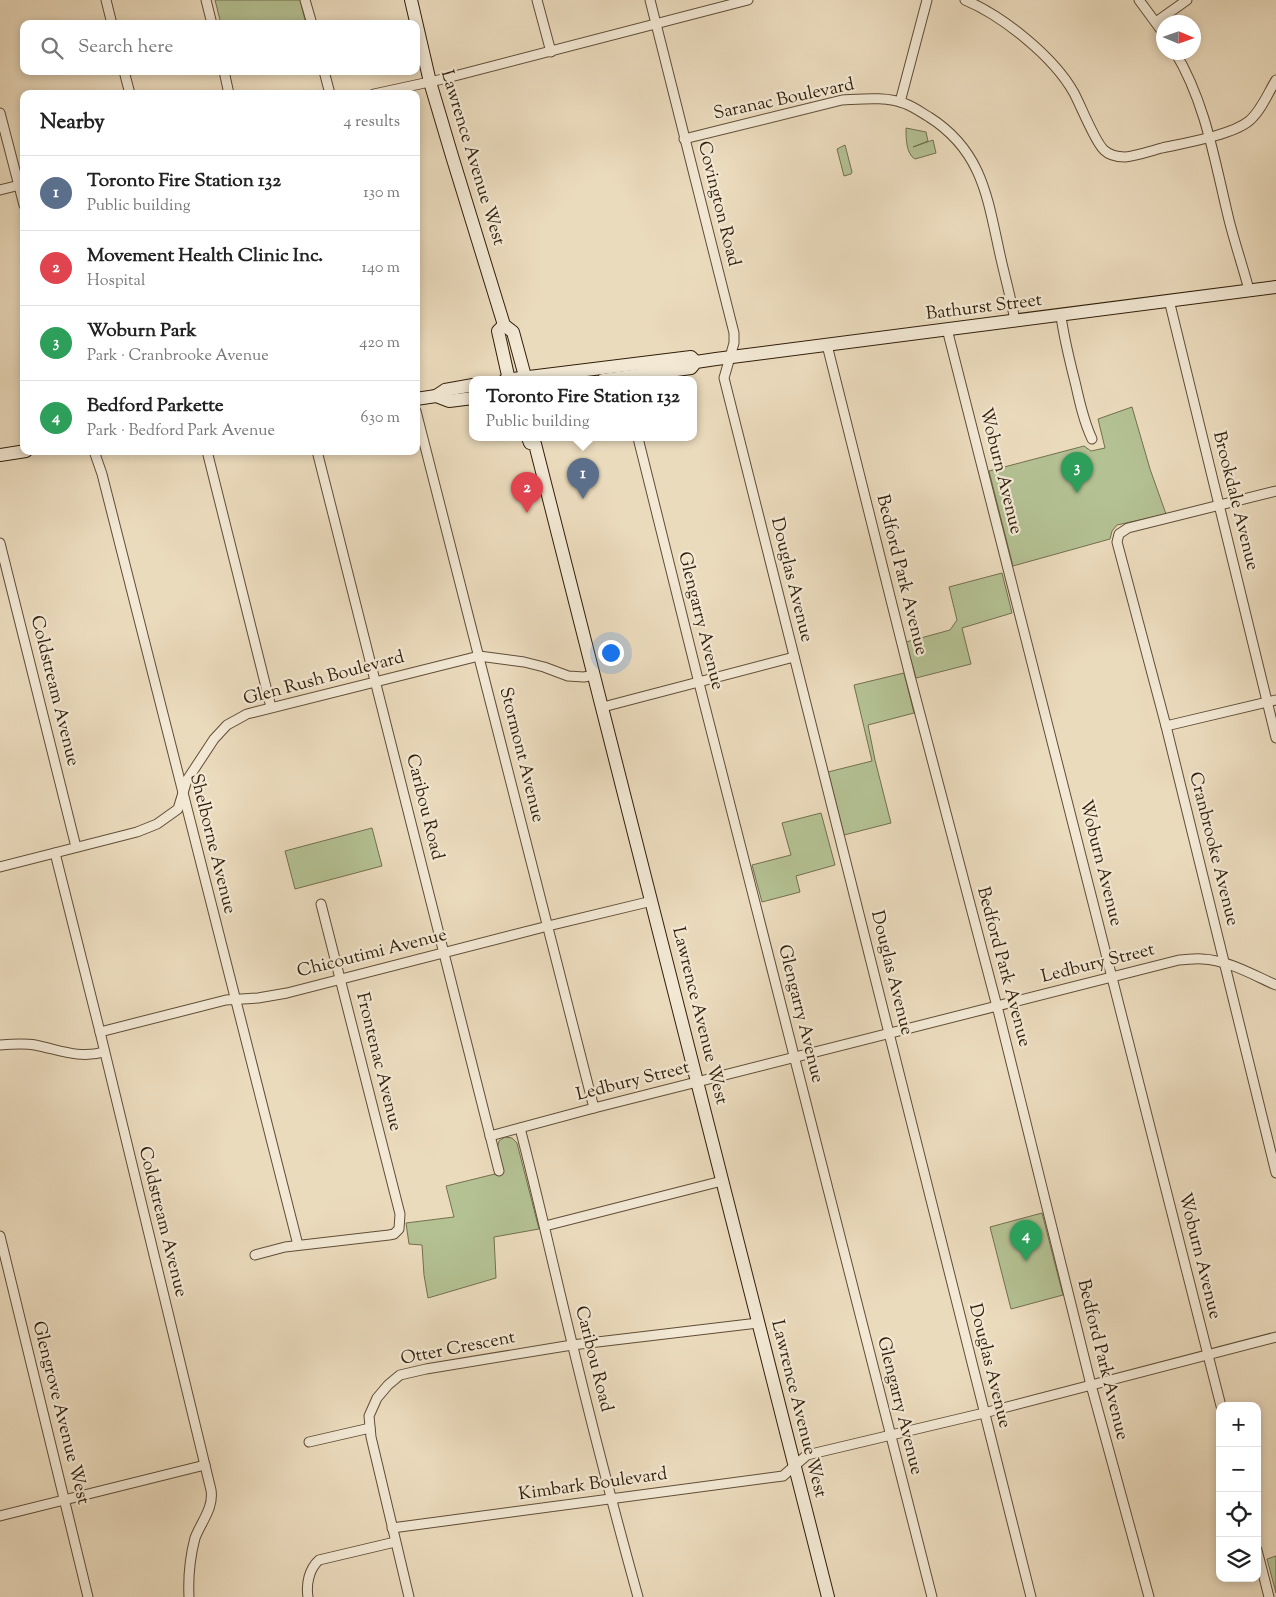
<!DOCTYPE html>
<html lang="en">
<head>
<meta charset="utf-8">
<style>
  body { margin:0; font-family:"Sorts Mill Goudy",serif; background:#f2f2f2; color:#222 }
  .controls { position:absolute; right:15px; bottom:15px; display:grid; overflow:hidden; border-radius:10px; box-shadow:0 2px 8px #0003 }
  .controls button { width:45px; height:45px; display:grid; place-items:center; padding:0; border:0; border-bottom:1px solid #e0e0e0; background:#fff; color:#222; font:25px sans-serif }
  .compass { position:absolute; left:1156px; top:15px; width:45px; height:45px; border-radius:50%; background:#fff; box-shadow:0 2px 8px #0003; rotate:92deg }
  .you { position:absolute; left:610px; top:652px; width:18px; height:18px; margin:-12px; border:4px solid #fff; border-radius:50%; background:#1a73e8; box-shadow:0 0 0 8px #1a73e833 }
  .badge { display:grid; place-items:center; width:32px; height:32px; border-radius:50%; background:#111827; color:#fff; font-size:16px; font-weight:700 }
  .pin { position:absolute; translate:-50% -41px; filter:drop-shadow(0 1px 2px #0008) }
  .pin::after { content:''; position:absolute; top:26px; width:18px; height:15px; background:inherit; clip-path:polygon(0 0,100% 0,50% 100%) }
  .popup { position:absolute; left:469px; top:376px; width:228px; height:65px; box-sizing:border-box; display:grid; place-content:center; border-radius:10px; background:#fff; filter:drop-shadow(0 1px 4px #0005); font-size:16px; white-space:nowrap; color:#767676 }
  .popup b { font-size:19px; color:#222 }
  .popup::after { content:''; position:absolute; left:50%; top:100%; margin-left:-10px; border:10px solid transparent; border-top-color:#fff }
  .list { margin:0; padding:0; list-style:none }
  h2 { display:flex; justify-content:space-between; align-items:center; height:65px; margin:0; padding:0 20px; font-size:21px }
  h2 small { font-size:16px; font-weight:400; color:#767676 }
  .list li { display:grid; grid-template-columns:32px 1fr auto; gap:15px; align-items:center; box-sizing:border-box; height:75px; padding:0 20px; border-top:1px solid #e0e0e0 }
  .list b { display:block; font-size:19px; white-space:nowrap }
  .list p { margin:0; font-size:16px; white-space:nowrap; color:#767676 }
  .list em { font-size:16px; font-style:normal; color:#767676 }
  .icon { flex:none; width:28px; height:28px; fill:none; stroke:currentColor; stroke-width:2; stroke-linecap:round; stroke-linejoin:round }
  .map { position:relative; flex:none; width:1276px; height:1597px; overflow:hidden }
  .search { position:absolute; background:#fff; box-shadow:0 2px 8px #0003; left:20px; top:20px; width:400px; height:55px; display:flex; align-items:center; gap:12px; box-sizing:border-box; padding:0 18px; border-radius:10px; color:#767676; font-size:19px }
  .panel { position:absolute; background:#fff; box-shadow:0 2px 8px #0003; left:20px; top:90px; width:400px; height:365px; border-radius:10px }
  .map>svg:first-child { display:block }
</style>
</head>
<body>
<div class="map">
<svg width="1276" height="1597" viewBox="0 0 1276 1597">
  <rect width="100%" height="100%" fill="#ebdbbd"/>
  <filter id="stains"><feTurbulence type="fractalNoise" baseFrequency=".004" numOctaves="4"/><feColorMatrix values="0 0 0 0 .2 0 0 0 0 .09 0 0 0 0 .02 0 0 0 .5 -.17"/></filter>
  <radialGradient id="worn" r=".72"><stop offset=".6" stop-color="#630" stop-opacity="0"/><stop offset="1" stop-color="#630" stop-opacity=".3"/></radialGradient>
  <g fill="#b4c193" stroke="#72704e">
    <path d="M215,0h85l6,24h-85z"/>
    <path d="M906,128l20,4 2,9 -15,6 20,-7 3,13 -21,6c-9,-5 -9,-21 -9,-31z"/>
    <path d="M845,145l7,27 -1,2 -7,2 -7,-27z"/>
    <path d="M1132,407l18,62 16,45 -49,11 -5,6 -2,8 -97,27 -24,-95 95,-25 7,5 14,-3 -7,-29z"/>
    <path d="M1002,573l10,40 -50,15 9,36 -55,14 -10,-36 44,-12 7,-10 -8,-33z"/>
    <path d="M904,673l10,40 -46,12 7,35 16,63 -47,12 -16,-63 44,-11 -18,-76z"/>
    <path d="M821,813l14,52 -39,11 4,16 -38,10 -10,-37 39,-10 -9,-32z"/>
    <path d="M372,828l10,38 -87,23 -10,-38z"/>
    <path d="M505,1137l7,1 5,5 22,86 -45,8 2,41 -68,20 -4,-23 -2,-30 -13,-1 -3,-21 48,-6 -8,-31 57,-14 -6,-23 2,-8z"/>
    <path d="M1042,1213l21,82 -52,14 -21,-82z"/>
    <path d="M1276,1556v37l-9,-34z"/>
  </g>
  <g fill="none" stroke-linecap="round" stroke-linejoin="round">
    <g stroke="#604d37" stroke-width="11">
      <g id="street">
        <path d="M106,0l6,24"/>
        <path d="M206,0l6,24"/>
        <path d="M305,0l7,24"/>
        <path d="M537,0l14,52"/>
        <path d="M650,0l84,333v10l-10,35 307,1219"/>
        <path d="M965,0c38,16 89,57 109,93 7,13 21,49 30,57 5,5 14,7 21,7 12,-1 25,-6 37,-9 23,-5 70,-13 87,-27 12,-10 19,-28 27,-41"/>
        <path d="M1139,0l25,34"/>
        <path d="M1156,22l31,-22"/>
        <path d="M1175,52c31,51 40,111 54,168 6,24 14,47 20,70"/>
        <path d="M124,71l6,23"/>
        <path d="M224,71l5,23"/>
        <path d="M324,71l6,23"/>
        <path d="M374,94l69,-15 305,-79"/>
        <path d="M900,102l27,-102"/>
        <path d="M0,113l24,92"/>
        <path d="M684,139l158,-39c20,-1 45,-4 64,4 8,3 16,9 23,13 52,33 58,78 70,133 5,24 12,47 16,71"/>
        <path d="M0,190l24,-6"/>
        <path d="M1169,300l107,438"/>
        <path d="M1061,316c3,23 9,46 15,70 4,18 8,36 16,53"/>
        <path d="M947,329l274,1077"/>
        <path d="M827,345l83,331 89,338 92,371 58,212"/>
        <path d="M416,411l178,697"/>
        <path d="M638,438l61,245 233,914"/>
        <path d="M94,451l8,23 196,771"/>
        <path d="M207,451l64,256"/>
        <path d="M317,451l182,720"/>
        <path d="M1276,491l-148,37 -9,6 -2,8 49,184 110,447"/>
        <path d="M0,543l76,304"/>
        <path d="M603,707l191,-50"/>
        <path d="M1166,726l110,-26"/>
        <path d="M55,853l45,179 111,458c3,18 -10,32 -16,48 -5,19 -7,39 -6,59"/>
        <path d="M0,867l137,-35 20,-8 21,-15 9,-29 27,-41 13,-14 20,-11 232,-58 45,6 20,5 24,9 16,1 10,-2"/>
        <path d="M100,1032l126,-32 32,-2 29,-5 261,-67 104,-25"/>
        <path d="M0,1045c12,-1 24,-2 35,0 25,5 44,14 69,7"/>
        <path d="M520,1128c19,73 35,146 53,219 20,83 42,167 65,250"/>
        <path d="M490,1136l104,-28 585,-148c8,0 16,-2 23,-1 26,1 51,16 74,26"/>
        <path d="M545,1226l177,-45"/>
        <path d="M0,1236l88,361"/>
        <path d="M255,1255l30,-8 104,-12 5,-1 5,-5 1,-15 -79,-310"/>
        <path d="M309,1442l61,-14"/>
        <path d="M0,1516l205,-51"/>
        <path d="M392,1528l391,-52 24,-21 177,-42 292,-76"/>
        <path d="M1257,1550l12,47"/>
        <path d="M308,1597c-2,-13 1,-28 11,-37l76,-18"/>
        <path d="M409,1597l-38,-160 -2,-21 8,-18 11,-13 12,-10 26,-6 146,-24 186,-22"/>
      </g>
    </g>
    <g stroke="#311e0a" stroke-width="14">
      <g id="secondary">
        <path d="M411,0l19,82 22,74 52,169 9,7 13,48"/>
        <path d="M504,325l-6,6 11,49"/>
        <path d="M505,380l186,-23 5,5"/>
        <path d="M603,380l88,-12 5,-6 20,-3 560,-72"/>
        <path d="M436,396l9,-6 28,-5"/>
        <path d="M416,399l20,-3 13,5 24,-3"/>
        <path d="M528,438l2,5 5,1 293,1153"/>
        <path d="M0,455l26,-4"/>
      </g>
    </g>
    <use href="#street" stroke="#f2e8d4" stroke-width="9"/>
    <use href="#secondary" stroke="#f2e8d4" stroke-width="12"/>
  </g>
  <g text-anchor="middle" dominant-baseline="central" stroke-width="4.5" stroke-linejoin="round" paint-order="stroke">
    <g font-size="18" fill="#311e0a" stroke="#f2e8d4">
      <text transform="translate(784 100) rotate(-12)">Saranac Boulevard</text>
      <text transform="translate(472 158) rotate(73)">Lawrence Avenue West</text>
      <text transform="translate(718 204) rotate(76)">Covington Road</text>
      <text transform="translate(984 308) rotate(-7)">Bathurst Street</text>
      <text transform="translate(1000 471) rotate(76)">Woburn Avenue</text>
      <text transform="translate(1235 501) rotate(76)">Brookdale Avenue</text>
      <text transform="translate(901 575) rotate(76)">Bedford Park Avenue</text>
      <text transform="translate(791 580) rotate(76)">Douglas Avenue</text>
      <text transform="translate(700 621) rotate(76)">Glengarry Avenue</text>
      <text transform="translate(324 679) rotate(-15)">Glen Rush Boulevard</text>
      <text transform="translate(54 691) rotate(76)">Coldstream Avenue</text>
      <text transform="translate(521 755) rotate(76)">Stormont Avenue</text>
      <text transform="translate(424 807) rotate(76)">Caribou Road</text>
      <text transform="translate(212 844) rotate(76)">Shelborne Avenue</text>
      <text transform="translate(1213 849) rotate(76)">Cranbrooke Avenue</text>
      <text transform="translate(1100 863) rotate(76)">Woburn Avenue</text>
      <text transform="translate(372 954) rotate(-14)">Chicoutimi Avenue</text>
      <text transform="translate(1098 964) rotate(-14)">Ledbury Street</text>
      <text transform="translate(1003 967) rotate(75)">Bedford Park Avenue</text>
      <text transform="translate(891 973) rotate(76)">Douglas Avenue</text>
      <text transform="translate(800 1014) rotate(76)">Glengarry Avenue</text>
      <text transform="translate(699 1016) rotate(76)">Lawrence Avenue West</text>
      <text transform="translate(378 1062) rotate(76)">Frontenac Avenue</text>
      <text transform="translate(633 1082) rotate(-14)">Ledbury Street</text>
      <text transform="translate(162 1222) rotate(76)">Coldstream Avenue</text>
      <text transform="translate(1199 1256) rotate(76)">Woburn Avenue</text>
      <text transform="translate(458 1349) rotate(-11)">Otter Crescent</text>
      <text transform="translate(593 1359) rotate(76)">Caribou Road</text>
      <text transform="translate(1102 1360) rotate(76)">Bedford Park Avenue</text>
      <text transform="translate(989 1366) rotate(76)">Douglas Avenue</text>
      <text transform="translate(899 1406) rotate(76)">Glengarry Avenue</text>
      <text transform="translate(798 1409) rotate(76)">Lawrence Avenue West</text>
      <text transform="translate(60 1413) rotate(76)">Glengrove Avenue West</text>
      <text transform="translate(593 1485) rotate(-8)">Kimbark Boulevard</text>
    </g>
  </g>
  <rect width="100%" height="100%" filter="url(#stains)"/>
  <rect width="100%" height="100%" fill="url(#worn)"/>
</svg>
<div class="controls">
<button>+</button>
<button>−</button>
<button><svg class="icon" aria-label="locate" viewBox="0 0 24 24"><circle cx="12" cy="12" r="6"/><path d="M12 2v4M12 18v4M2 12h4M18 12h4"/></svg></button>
<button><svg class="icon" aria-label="layers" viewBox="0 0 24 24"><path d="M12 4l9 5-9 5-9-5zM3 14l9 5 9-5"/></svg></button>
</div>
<svg class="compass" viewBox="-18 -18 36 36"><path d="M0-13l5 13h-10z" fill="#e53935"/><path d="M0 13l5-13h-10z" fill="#767676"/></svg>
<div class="you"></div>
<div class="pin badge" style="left:583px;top:499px;background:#5c6f8a">1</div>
<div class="popup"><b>Toronto Fire Station 132</b>Public building</div>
<div class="pin badge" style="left:527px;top:513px;background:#e0444e">2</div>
<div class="pin badge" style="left:1077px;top:493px;background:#2e9e5b">3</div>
<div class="pin badge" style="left:1026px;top:1261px;background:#2e9e5b">4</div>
<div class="search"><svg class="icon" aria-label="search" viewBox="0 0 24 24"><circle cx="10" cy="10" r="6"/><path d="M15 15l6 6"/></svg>Search here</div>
<section class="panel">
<h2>Nearby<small>4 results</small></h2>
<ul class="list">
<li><span class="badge" style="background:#5c6f8a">1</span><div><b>Toronto Fire Station 132</b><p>Public building</p></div><em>130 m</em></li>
<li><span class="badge" style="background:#e0444e">2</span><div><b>Movement Health Clinic Inc.</b><p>Hospital</p></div><em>140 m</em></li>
<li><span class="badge" style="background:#2e9e5b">3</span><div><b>Woburn Park</b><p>Park · Cranbrooke Avenue</p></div><em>420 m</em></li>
<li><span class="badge" style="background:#2e9e5b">4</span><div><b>Bedford Parkette</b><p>Park · Bedford Park Avenue</p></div><em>630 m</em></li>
</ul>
</section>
</div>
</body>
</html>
